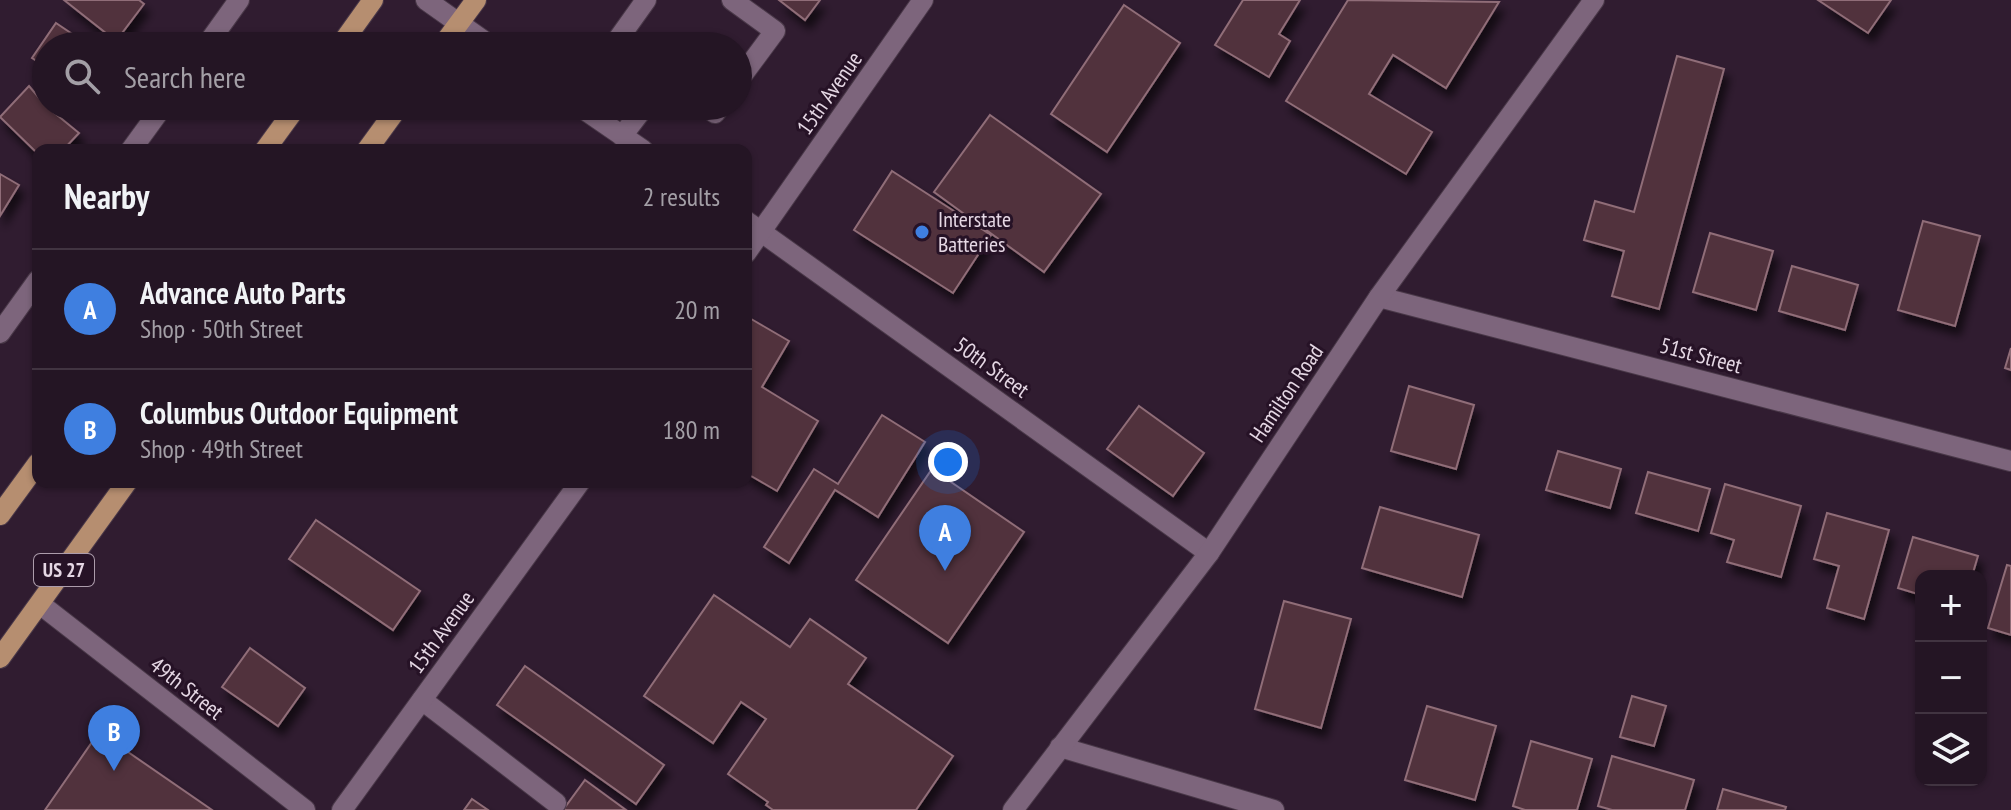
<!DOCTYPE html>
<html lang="en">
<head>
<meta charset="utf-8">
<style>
  body { margin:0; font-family:"PT Sans Narrow",sans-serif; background:#2c1e2c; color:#f1f3f6 }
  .controls { position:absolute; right:24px; bottom:24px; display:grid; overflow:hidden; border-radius:16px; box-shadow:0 2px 6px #0004 }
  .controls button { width:72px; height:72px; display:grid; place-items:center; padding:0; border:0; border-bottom:2px solid #413441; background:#241524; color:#f1f3f6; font:40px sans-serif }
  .you { position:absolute; left:948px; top:462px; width:28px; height:28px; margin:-20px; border:6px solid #fff; border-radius:50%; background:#1a73e8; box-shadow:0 0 0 12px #1a73e833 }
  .badge { display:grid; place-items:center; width:52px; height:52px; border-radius:50%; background:#7c3aed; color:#fff; font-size:26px; font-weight:700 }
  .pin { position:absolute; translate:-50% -66px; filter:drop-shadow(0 2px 4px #0008) }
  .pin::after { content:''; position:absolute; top:42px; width:28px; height:24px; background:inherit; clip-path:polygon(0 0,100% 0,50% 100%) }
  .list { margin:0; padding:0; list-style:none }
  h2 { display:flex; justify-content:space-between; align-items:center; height:104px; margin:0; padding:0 32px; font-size:34px }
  h2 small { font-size:26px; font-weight:400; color:#a39fa6 }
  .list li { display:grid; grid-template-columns:52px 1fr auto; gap:24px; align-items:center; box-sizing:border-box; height:120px; padding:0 32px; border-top:2px solid #413441 }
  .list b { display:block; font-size:30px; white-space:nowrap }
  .list p { margin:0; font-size:26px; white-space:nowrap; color:#a39fa6 }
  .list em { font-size:26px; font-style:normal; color:#a39fa6 }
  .icon { flex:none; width:44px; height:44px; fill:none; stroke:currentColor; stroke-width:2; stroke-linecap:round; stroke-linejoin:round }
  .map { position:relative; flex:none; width:2011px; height:810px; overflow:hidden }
  .search { position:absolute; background:#241524; box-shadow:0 2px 6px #0004; left:32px; top:32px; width:720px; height:88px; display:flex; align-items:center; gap:20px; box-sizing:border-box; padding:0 28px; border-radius:44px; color:#a39fa6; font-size:30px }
  .panel { position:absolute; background:#241524; box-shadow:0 2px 6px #0004; left:32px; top:144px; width:720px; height:344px; border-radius:16px }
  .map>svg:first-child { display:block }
</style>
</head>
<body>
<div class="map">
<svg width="2011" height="810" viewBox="0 0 2011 810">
  <defs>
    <filter id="shadow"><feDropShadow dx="5" dy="9" stdDeviation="4" flood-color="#0009"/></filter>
  </defs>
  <rect width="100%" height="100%" fill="#301c30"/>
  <g fill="#51333d" stroke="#906d78" stroke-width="2" filter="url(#shadow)">
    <path d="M64,0h75l5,4 -28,37z"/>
    <path d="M779,0h41l-15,20z"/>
    <path d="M1243,0h57l-21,34 11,7 -21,36 -54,-32z"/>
    <path d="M1348,0l151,2 -53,86 -53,-33 -24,39 63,38 -26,42 -120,-73z"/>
    <path d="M1818,0h73l-23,33z"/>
    <path d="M1124,5l56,38 -73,109 -56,-38z"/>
    <path d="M56,23l34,23h-44v21l-14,-9z"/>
    <path d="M1677,56l47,13 -65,240 -47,-13 12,-45 -40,-11 11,-39 39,11z"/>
    <path d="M29,86l17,20 33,27 -16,17h-25v4l-38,-37z"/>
    <path d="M990,115l111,79 -57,78 -110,-80z"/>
    <path d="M892,171l99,64 -38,58 -99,-63z"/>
    <path d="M0,174l19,11 -19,31z"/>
    <path d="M1923,221l57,15 -25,90 -57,-16z"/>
    <path d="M1710,233l63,18 -17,59 -63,-18z"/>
    <path d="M1792,266l66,19 -13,45 -66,-19z"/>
    <path d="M746,316l43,25 -27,46 56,34 -41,70 -31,-18z"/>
    <path d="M2011,348v22l-6,-2z"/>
    <path d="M1409,386l65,19 -18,64 -65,-18z"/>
    <path d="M1139,406l65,47 -31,43 -66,-47z"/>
    <path d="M882,415l43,27 -47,75 -43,-27 -46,73 -25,-16 50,-78 24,15z"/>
    <path d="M1558,451l63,18 -11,39 -64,-18z"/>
    <path d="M932,469l92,63 -76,111 -92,-63z"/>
    <path d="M1648,472l62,17 -12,42 -62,-18z"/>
    <path d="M1725,484l76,22 -20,71 -54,-15 7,-22 -23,-7z"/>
    <path d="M1380,507l99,28 -17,62 -100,-29z"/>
    <path d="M1827,513l62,17 -25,89 -37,-11 12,-42 -25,-7z"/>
    <path d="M316,520l104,71 -27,39 -104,-71z"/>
    <path d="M1913,537l65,19 -6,20h-51v19l-23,-7z"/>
    <path d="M2007,565l4,1v69l-23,-7z"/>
    <path d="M714,595l76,52 20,-28 56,39 -18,26 105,72 -37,54h-143l-7,-5 2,-3 -40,-28 38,-55 -25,-17 -28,41 -69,-47z"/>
    <path d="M1284,601l67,18 -30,109 -66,-19z"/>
    <path d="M250,648l55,40 -27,38 -56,-39z"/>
    <path d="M525,666l139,99 -28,39 -139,-99z"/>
    <path d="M1632,696l34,10 -12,40 -34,-9z"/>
    <path d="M1427,706l69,20 -21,74 -70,-20z"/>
    <path d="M99,732l113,78h-167z"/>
    <path d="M1531,741l61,18 -15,51h-52l-12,-4z"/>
    <path d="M1612,756l82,24 -9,30h-73l-14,-4z"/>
    <path d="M585,780l41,30h-63z"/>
    <path d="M1723,789l63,18 -1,3h-68z"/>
    <path d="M472,799l16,11h-24z"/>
  </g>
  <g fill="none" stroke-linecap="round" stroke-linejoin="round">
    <g stroke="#493848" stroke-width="22">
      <g id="service">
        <path d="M732,0l43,31 -37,50"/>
        <path d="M623,46l-7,-4 30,-42"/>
        <path d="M706,106l9,7 5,-7"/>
        <path d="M622,136l23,-30"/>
        <path d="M422,700l134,103"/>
      </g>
    </g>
    <g stroke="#493848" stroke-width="22">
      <g id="minor">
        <path d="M426,0l65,46"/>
        <path d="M206,46l33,-46"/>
        <path d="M579,106l64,44"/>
        <path d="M131,150l32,-44"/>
        <path d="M746,221l463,332"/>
        <path d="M746,253l177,-253"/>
        <path d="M1379,297l632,164"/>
        <path d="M0,333l38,-53"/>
        <path d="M40,604l265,206"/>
        <path d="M1060,747l214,63"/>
        <path d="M342,810l238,-328"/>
      </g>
    </g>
    <g stroke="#493848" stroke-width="22">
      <path id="tertiary" d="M1013,810l196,-257 170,-256 215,-297"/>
    </g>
    <g stroke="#493848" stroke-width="22">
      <g id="primary">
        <path d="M340,46l33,-46"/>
        <path d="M442,46l34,-46"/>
        <path d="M265,150l32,-44"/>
        <path d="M367,150l32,-44"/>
        <path d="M0,515l38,-52"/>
        <path d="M0,658l127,-176"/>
      </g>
    </g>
    <use href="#service" stroke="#7d657c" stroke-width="20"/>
    <use href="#minor" stroke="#7d657c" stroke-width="20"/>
    <use href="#tertiary" stroke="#7d657c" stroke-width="20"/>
    <use href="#primary" stroke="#b68e70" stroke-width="20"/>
  </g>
  <circle fill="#3f7fe0" stroke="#261226" stroke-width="3" cx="922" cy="232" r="8"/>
  <g text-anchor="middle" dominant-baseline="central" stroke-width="6" stroke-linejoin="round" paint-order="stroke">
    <rect fill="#261226" stroke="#ac9cab" stroke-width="2" x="34" y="554" width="60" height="32" rx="6"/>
    <g font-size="20" font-weight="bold" fill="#e5d7e4">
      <text x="64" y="570">US 27</text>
    </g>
    <g font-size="22" fill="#e5d7e4" stroke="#261226">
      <text transform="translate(829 93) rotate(-55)">15th Avenue</text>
      <text transform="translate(1701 355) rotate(15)">51st Street</text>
      <text transform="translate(992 367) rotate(36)">50th Street</text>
      <text transform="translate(1286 393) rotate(-56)">Hamilton Road</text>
      <text transform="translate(441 632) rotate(-54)">15th Avenue</text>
      <text transform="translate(187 688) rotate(38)">49th Street</text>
    </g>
    <g font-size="22" fill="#e5d7e4" stroke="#261226" text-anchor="start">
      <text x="938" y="219">Interstate<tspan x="938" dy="25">Batteries</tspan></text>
    </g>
  </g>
</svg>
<div class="controls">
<button>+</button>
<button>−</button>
<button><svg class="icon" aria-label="layers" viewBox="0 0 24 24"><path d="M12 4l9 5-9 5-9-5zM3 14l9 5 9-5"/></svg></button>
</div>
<div class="you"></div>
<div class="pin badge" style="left:945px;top:571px;background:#3f7fe0">A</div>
<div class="pin badge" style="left:114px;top:771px;background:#3f7fe0">B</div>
<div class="search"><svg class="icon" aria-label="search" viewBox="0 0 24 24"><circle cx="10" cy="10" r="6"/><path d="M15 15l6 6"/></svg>Search here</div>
<section class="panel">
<h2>Nearby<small>2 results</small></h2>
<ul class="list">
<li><span class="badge" style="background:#3f7fe0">A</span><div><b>Advance Auto Parts</b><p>Shop · 50th Street</p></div><em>20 m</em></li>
<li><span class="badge" style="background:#3f7fe0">B</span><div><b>Columbus Outdoor Equipment</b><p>Shop · 49th Street</p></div><em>180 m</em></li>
</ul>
</section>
</div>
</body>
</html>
